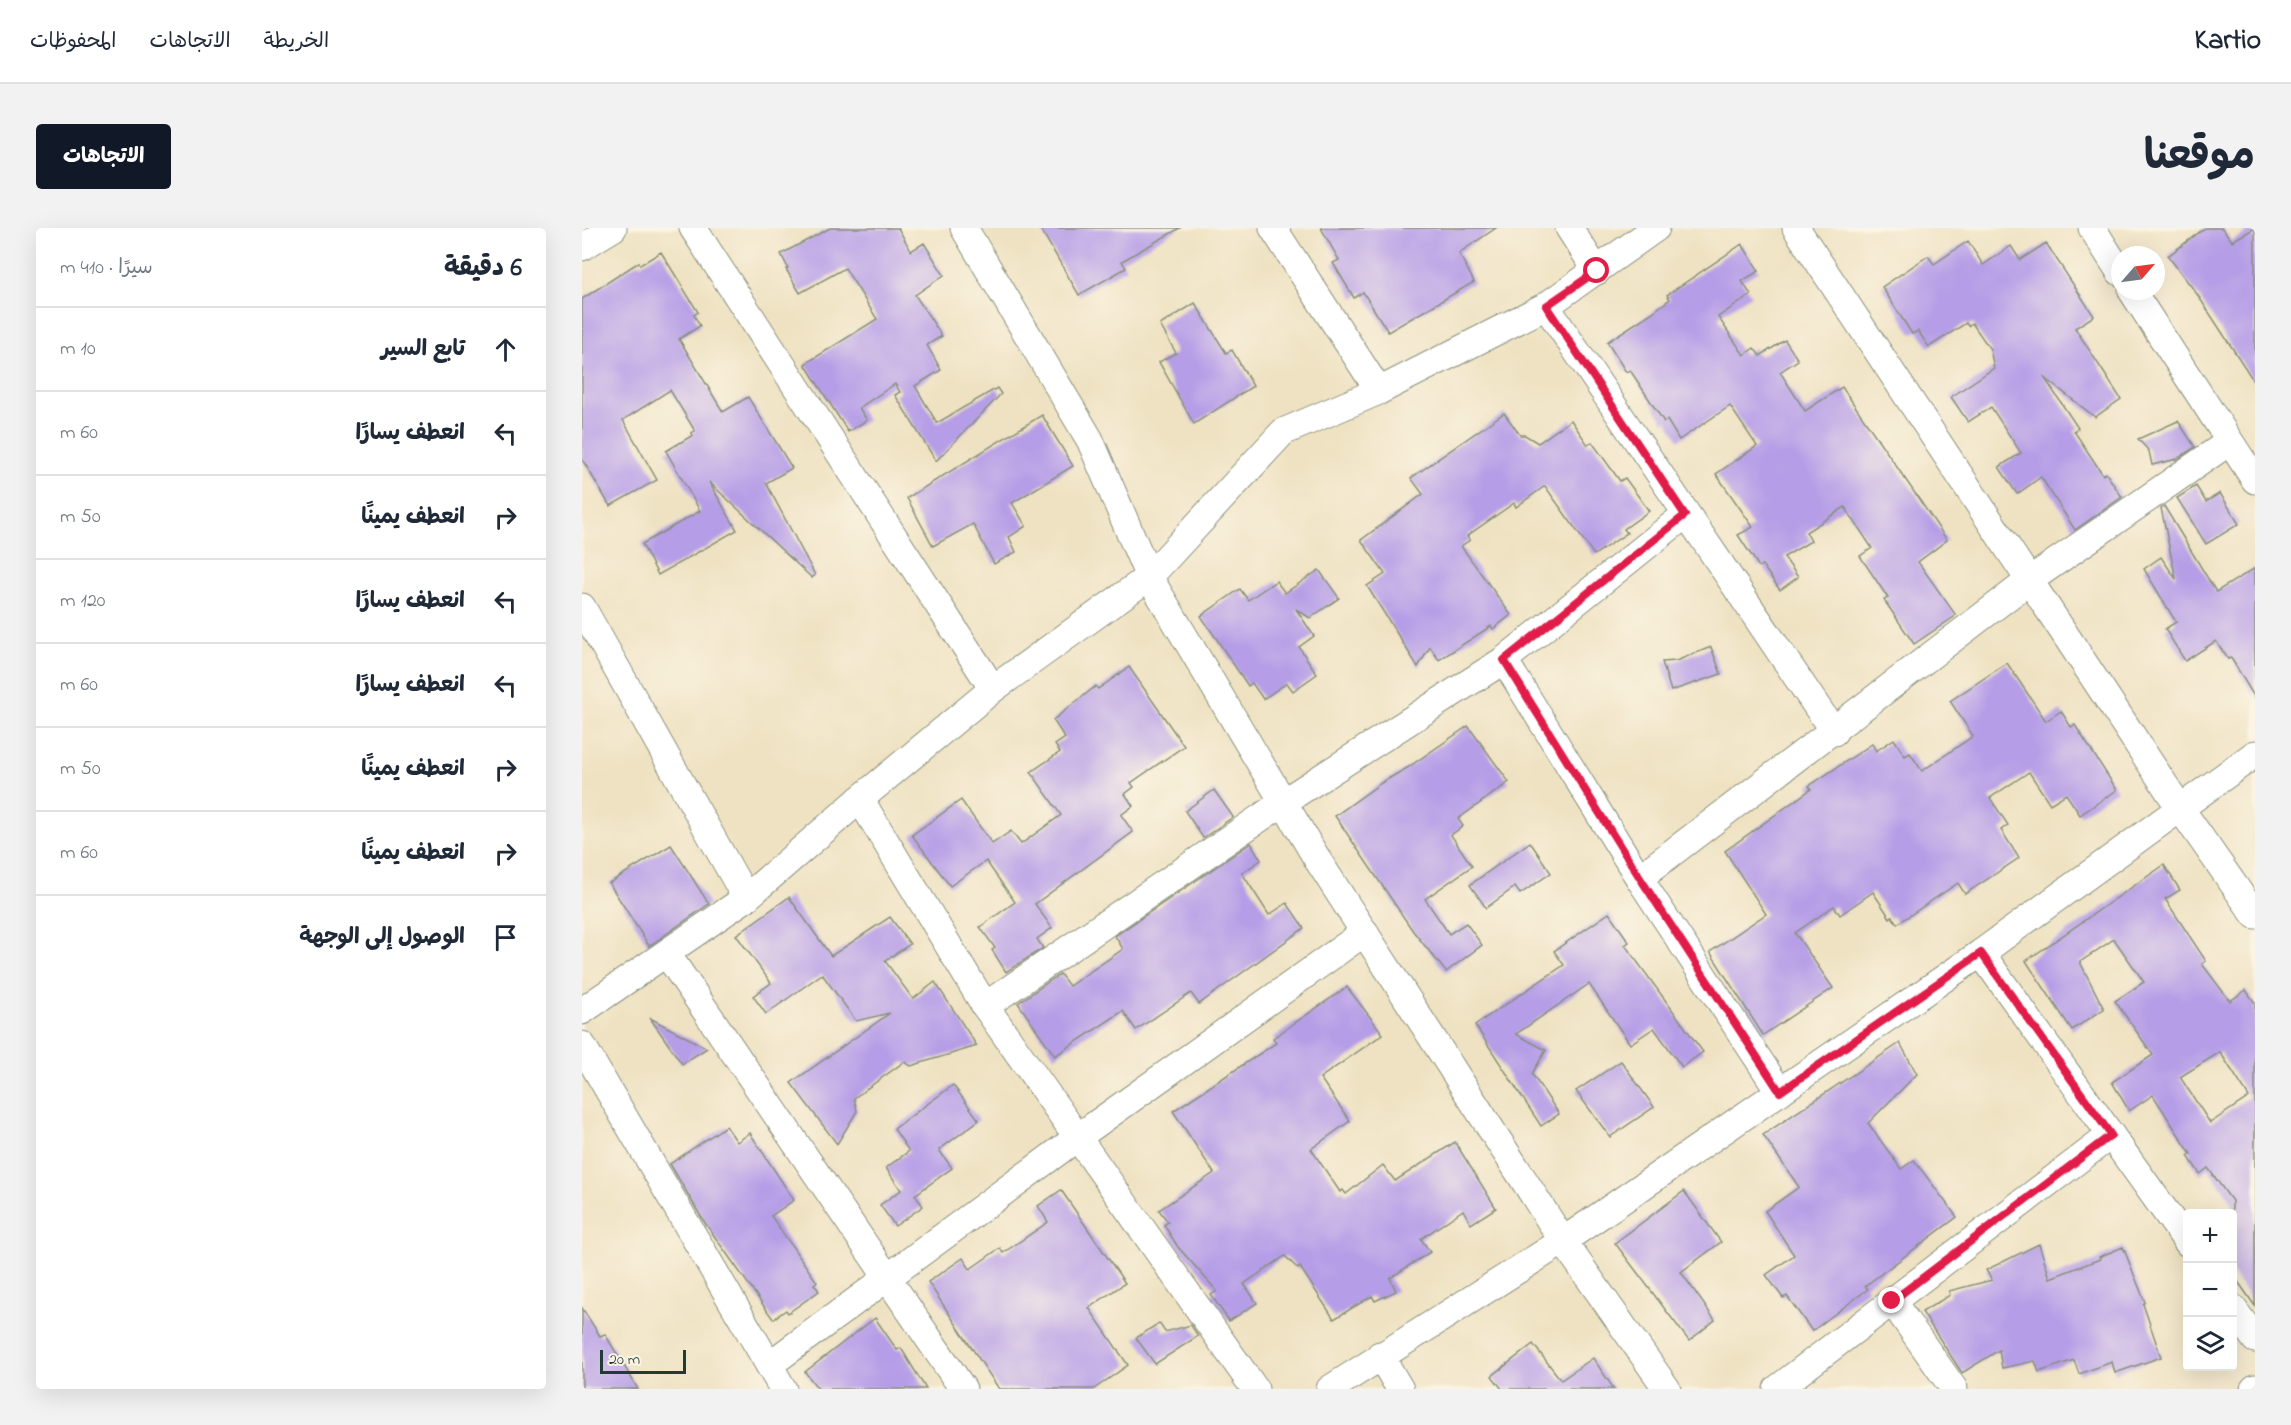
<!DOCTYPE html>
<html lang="ar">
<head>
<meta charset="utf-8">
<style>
  body { margin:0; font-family:"Indie Flower","Playpen Sans Arabic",sans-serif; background:#f2f2f3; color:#1f2937; direction:rtl }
  .controls { position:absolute; right:18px; bottom:18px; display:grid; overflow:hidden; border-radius:6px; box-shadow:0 6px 24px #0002 }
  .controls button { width:54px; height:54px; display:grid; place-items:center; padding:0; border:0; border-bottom:2px solid #e0e1e3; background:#fff; color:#1f2937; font:30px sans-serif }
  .compass { position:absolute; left:1529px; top:18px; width:54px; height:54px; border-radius:50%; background:#fff; box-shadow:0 6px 24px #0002; rotate:62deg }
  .scale { position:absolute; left:18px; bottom:15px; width:86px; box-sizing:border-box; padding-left:6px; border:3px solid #1f3d34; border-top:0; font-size:16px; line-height:21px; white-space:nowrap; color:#1f3d34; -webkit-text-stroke:4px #fcf5e5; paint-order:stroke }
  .stop { position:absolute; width:18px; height:18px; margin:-14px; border:4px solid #e11d48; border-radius:50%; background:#fff }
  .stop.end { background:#e11d48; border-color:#fff; box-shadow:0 2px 6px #0008 }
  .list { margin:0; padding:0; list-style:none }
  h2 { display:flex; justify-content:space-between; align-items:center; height:78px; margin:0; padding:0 24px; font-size:26px }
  h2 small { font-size:20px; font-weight:400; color:#747a83 }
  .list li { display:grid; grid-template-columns:39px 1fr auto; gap:18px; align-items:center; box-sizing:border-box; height:84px; padding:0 24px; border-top:2px solid #e0e1e3 }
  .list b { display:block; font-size:22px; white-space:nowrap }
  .list em { font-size:20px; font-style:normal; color:#747a83 }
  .icon { flex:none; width:33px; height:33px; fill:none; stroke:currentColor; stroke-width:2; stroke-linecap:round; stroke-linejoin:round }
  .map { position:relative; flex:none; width:1673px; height:1161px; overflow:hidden; direction:ltr; border-radius:6px }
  header { display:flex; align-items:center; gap:36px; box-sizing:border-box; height:84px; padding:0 30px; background:#fff; border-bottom:2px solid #e0e1e3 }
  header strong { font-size:28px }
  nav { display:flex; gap:33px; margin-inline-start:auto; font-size:21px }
  .intro { display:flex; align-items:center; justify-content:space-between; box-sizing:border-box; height:144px; padding:0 36px }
  h1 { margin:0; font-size:42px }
  .button { padding:15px 27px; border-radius:6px; background:#111827; color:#fff; font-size:21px; font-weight:700 }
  main { display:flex; gap:36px; padding:0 36px }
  aside { flex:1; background:#fff; border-radius:6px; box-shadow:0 6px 24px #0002 }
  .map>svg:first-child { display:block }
</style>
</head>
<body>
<header>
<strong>Kartio</strong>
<nav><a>الخريطة</a><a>الاتجاهات</a><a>المحفوظات</a></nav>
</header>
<div class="intro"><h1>موقعنا</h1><a class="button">الاتجاهات</a></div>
<main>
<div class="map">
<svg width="1673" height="1161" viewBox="0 0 1673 1161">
  <rect width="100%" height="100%" fill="#fcf5e5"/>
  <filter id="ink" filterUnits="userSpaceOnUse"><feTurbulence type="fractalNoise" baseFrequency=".0167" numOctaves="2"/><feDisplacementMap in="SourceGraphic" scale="12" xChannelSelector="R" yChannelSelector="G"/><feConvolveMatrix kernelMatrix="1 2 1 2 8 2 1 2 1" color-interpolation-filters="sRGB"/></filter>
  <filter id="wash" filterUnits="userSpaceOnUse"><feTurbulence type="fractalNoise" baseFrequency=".008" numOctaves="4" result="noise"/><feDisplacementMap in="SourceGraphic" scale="24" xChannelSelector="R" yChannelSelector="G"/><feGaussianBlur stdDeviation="1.35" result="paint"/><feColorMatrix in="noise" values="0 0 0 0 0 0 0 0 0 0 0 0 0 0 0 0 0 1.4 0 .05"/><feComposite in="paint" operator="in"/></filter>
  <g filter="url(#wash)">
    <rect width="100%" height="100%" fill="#efe2c2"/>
    <g id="blocks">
      <g fill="#b69de7" fill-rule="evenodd">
        <path d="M248,0h68l13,23 13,-8 20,32 -29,20 27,41 -15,9 14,25 -26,16 22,37 60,-35 4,6 -65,67 -41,-66 5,-3 -5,-8 -36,24 8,12 -19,12 -43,-68 72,-45 -32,-51 -45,25 -14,-24 2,-1 -7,-14z"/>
        <path d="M458,0h140l-58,33 4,7 -47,27z"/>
        <path d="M739,0h175l-37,25 15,29 -86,50 -25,-40 -9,6 -21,-35 6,-3z"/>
        <path d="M1623,0h17l10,13 23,-13v155l-58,-89 -29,-38z"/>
        <path d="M1386,13l15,24 28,-19 9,14 26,-17 48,73 -19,12 46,71 -26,18 -51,-40 34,51 -4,3 29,44 3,-2 16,24 -47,33 -34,-53 -24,17 -18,-27 22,-14 -30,-46 -23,15 -17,-25 43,-29 -4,-19 -18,-26 -4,3 -2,-3 -37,24 -11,-16 -6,3 -30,-47 46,-31 6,8z"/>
        <path d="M1160,16l17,27 -17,10 9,14 -33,22 26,38 10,-7 6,8 25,-16 13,20 -18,12 25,39 37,-24 105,153 -29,22 37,52 -1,3 -40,27 -30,-44 4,-2 -28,-42 12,-8 -27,-41 -39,25 5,9 -27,16 14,20 -18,13 -18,-25 -3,2 -21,-32 15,-8 -37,-53 41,-28 -27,-40 -51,34 -12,-20 -3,2 -34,-52 -4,2 -19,-30 46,-30 17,-13 -3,-4z"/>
        <path d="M79,24l37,60 -4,3 6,11 -21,13 44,73 25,-15 44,71 -26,15 49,92 -3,3 -103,-96 28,48 -79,45 -16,-31 58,-33 -34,-60 27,-16 -2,-2 4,-2 -25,-41 -47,30 34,60 -47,26 -28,-47v-160l57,-37 1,3z"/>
        <path d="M613,75l31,50 6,-3 21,36 -59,38 -35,-62 17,-9 -16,-28z"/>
        <path d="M922,185l16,22h5l13,8 33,-23 17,25 4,-3 28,39 5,-3 24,33 -25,18 3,4 -33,22 -49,-69 -29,21 -2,-4 -47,33 3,4 -9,6 50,69 -18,14 -2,-3 -52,34 -9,-13 -12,20 -51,-81 18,-12 -24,-34 62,-46 -12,-16z"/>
        <path d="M460,187l31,51 -61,37 14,23 -17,11 7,15 -22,12 -21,-40 -40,22 -26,-48z"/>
        <path d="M1596,193l17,26 -18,12 -25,6 -3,-14 -11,-12z"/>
        <path d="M1614,258l10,16 14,-9 19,31 -33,20 -29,-46z"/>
        <path d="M1582,278l52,86 39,-24v130l-24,-40 -3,1 -12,-18 -31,20 -20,-32 11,-7 -32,-53 17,-12 15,22 -15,-71z"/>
        <path d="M737,342l20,28 -29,20 -14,-9 18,27 -15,11 18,27 -24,17 -6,-8 -24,16 -11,-16 -4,3 -47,-70 39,-27 8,11 28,-19 9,12z"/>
        <path d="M1129,419l10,27 -50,17 -9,-29 14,-1z"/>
        <path d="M1425,435l39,58 15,-10 10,16 4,-2 42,65 -37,25 -14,-21 -16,10 -21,-32 -39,26 18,27 -7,5 18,28 -54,36 -7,-11 -61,41 -5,-8 -2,2 -17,-26 -33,23 -6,-9 -39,27 38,55 -70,47 -53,-83 56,-38 -41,-63 86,-62 -2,-3 63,-42 4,7 18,-12 11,17 5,-3 12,18 51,-35 -23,-35z"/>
        <path d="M547,439l55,79 -53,37 3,4 -9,7 8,12 -12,9 12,17 -98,72 17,24 -15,11 6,9 -37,24 -14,-22 3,-2 -15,-21 35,-25 -29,-41 -36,25 -38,-51 49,-35 31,44 19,-13 10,13 40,-29 -30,-43 29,-20 -5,-7 10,-7 -12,-18 43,-34 2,3z"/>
        <path d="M886,498l41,56 -51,37 5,7 -12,9 21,31 -47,33 24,35 17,-11 16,22 -36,27 -33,-41 -78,-115 46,-33 26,-15z"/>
        <path d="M632,562l19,27 -30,21 -18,-27z"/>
        <path d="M948,614l21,31 -31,21 -5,-7 -29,21 -16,-23z"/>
        <path d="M669,615l10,17 -19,13 27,42 18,-12 17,25 -105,76 -8,-11 -55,37 -13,-19 -68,45 -37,-53 42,-29 9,12 54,-37 -8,-13z"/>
        <path d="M89,617l38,59 -60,42 -40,-63z"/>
        <path d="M1582,637l16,25 -15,9 41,62 -4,3 28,37 16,-11 9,13v303l-23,-33v-72l-24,-33 -8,6 -12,-18 3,-2 -38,-59 -24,16 -17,-29 41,-27 -38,-54 29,-19 -30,-43 -34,23 24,47 -32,21 -46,-69zM1638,824l29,45 -39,26 -30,-46z"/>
        <path d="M207,669l42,59 59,-39 20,27 -25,17 28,38 22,-17 42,64 -66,20 -7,-4 -50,36 3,13 -20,33 -46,-61 99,-70 -34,8 -34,-47 -56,40 -13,-18 18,-13 -35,-48z"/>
        <path d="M1027,685l20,29 -4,3 78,107 -21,15 -28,-39 -24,16 -41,-60 -73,50 30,16 -14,24 27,40 -18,12 -66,-101 89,-60 -10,-14z"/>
        <path d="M765,759l36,47 -63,44 30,43 -39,28 29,43 3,-2 3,4 37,-29 12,16 60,-39 41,66 -25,16 -8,-14 -42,29 9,13 -40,26 6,13 -21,10 -3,-5 -38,23 -34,-52 -2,2 -13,-13 -41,28 13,19 -28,18 -18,-26 6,-4 -39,-44 -14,-22 4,-3 -9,-12 55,-37 -41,-62 103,-68 -3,-5z"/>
        <path d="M68,790l57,30 -25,16z"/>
        <path d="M1318,815l17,31 -49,49 33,46 13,-9 43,57 -92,69 3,3 -56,42 -25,-35 -4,2 -17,-23 28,-20 -29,-44 34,-24 -36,-52z"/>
        <path d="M1039,833l33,46 -44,30 -34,-46z"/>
        <path d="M371,857l26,35 -40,30 13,18 -37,27 8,11 -28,20 -15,-21 21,-15 -15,-22 23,-17 -15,-22z"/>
        <path d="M144,898l11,16 13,-9 44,67 -23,16 46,66 -3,2 5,7 -31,22 -2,-3 -13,9 -70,-99 -33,-56z"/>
        <path d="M479,962l64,93 -36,25 39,57 -34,24h-95l-71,-107 35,-24 7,11 30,-21 3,5 45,-31 -10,-16z"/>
        <path d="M1102,963l37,51 -40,30 34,48 -26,21 -74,-98z"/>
        <path d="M1457,1016l11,34 50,-19 -1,-2 24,-10 22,55 -2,2 18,53 -46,16 -3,-11 -33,12 -5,-14 -35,12 -4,-11 -33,7 -3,-18 -37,23 -40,-61 28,-17 -1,-4 43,-11 -6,-10z"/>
        <path d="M0,1080l18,28 5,-2 33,55h-56z"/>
        <path d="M293,1090l22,32 4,-2 25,41h-108l-13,-17z"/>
        <path d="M577,1095l6,9 26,-7 7,11 -43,28 -19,-26z"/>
        <path d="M951,1116l28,36 32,-22 21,31h-112l-10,-13z"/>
      </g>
    </g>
  </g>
  <g filter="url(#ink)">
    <use href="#blocks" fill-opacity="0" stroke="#87907b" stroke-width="1.5"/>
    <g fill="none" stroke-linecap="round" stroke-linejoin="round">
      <g stroke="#87907b" stroke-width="29">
        <g id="street">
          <path d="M111,0l300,461"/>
          <path d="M382,0l126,212 59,137 170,285 244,379 104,148"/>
          <path d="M691,0l106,163"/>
          <path d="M987,0l28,43"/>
          <path d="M1214,0l384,580 75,107"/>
          <path d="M1510,0l28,44"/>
          <path d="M0,19l31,-19"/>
          <path d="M1550,63l123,189"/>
          <path d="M964,78l288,426"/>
          <path d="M0,379l164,291"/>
          <path d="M922,432l135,218 141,214"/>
          <path d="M278,571l125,207 270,383"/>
          <path d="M1057,650l391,-298 199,-138"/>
          <path d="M1399,725l207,290"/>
          <path d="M85,726l296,435"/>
          <path d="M403,778l300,-205 219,-141 181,-145"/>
          <path d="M0,783l164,-113 114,-99 133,-110 156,-112 134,-145 96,-41 167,-85 110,-78"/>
          <path d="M0,817l187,320"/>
          <path d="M1310,1073l62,88"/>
          <path d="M1650,1079l23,32"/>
          <path d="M798,1127l20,34"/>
          <path d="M201,1161l-14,-24 309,-228 287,-205"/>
          <path d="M748,1161l233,-148 418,-288 274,-199"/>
          <path d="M1195,1161l334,-254"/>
          <path d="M1672,1161l1,-1"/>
        </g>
      </g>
      <use href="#street" stroke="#fff" stroke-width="27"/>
    </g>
  </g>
  <g fill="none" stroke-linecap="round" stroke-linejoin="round" filter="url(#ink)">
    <path stroke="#e11d48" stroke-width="8" d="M1015,43l-51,35 139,209 -181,145 136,218 140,214 201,-139 130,182 -219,166"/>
  </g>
</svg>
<div class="controls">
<button>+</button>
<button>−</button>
<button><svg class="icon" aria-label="layers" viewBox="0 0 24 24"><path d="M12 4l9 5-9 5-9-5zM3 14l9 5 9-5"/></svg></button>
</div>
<svg class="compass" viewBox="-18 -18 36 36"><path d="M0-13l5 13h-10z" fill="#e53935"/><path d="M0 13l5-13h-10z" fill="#747a83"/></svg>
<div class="scale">20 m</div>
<div class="stop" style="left:1015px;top:43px"></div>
<div class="stop end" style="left:1310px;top:1073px"></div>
</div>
<aside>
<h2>6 دقيقة<small>سيرًا · 410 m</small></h2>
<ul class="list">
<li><svg class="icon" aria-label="ahead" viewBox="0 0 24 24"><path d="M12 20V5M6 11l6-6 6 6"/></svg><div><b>تابع السير</b></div><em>10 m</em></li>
<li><svg class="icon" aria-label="left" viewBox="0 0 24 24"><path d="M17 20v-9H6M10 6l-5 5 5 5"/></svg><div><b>انعطف يسارًا</b></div><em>60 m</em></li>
<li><svg class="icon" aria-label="right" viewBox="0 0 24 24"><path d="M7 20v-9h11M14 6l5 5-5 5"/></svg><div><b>انعطف يمينًا</b></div><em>50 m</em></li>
<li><svg class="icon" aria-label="left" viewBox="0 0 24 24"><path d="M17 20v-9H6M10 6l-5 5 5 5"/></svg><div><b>انعطف يسارًا</b></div><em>120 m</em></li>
<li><svg class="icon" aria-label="left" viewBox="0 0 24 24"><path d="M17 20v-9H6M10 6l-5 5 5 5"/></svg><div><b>انعطف يسارًا</b></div><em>60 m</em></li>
<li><svg class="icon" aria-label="right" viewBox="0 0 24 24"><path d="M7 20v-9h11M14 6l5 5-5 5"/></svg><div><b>انعطف يمينًا</b></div><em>50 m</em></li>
<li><svg class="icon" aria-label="right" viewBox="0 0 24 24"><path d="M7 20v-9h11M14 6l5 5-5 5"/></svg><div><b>انعطف يمينًا</b></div><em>60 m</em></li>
<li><svg class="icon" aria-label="arrive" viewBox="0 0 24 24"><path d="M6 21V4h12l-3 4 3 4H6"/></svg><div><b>الوصول إلى الوجهة</b></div></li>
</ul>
</aside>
</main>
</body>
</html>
